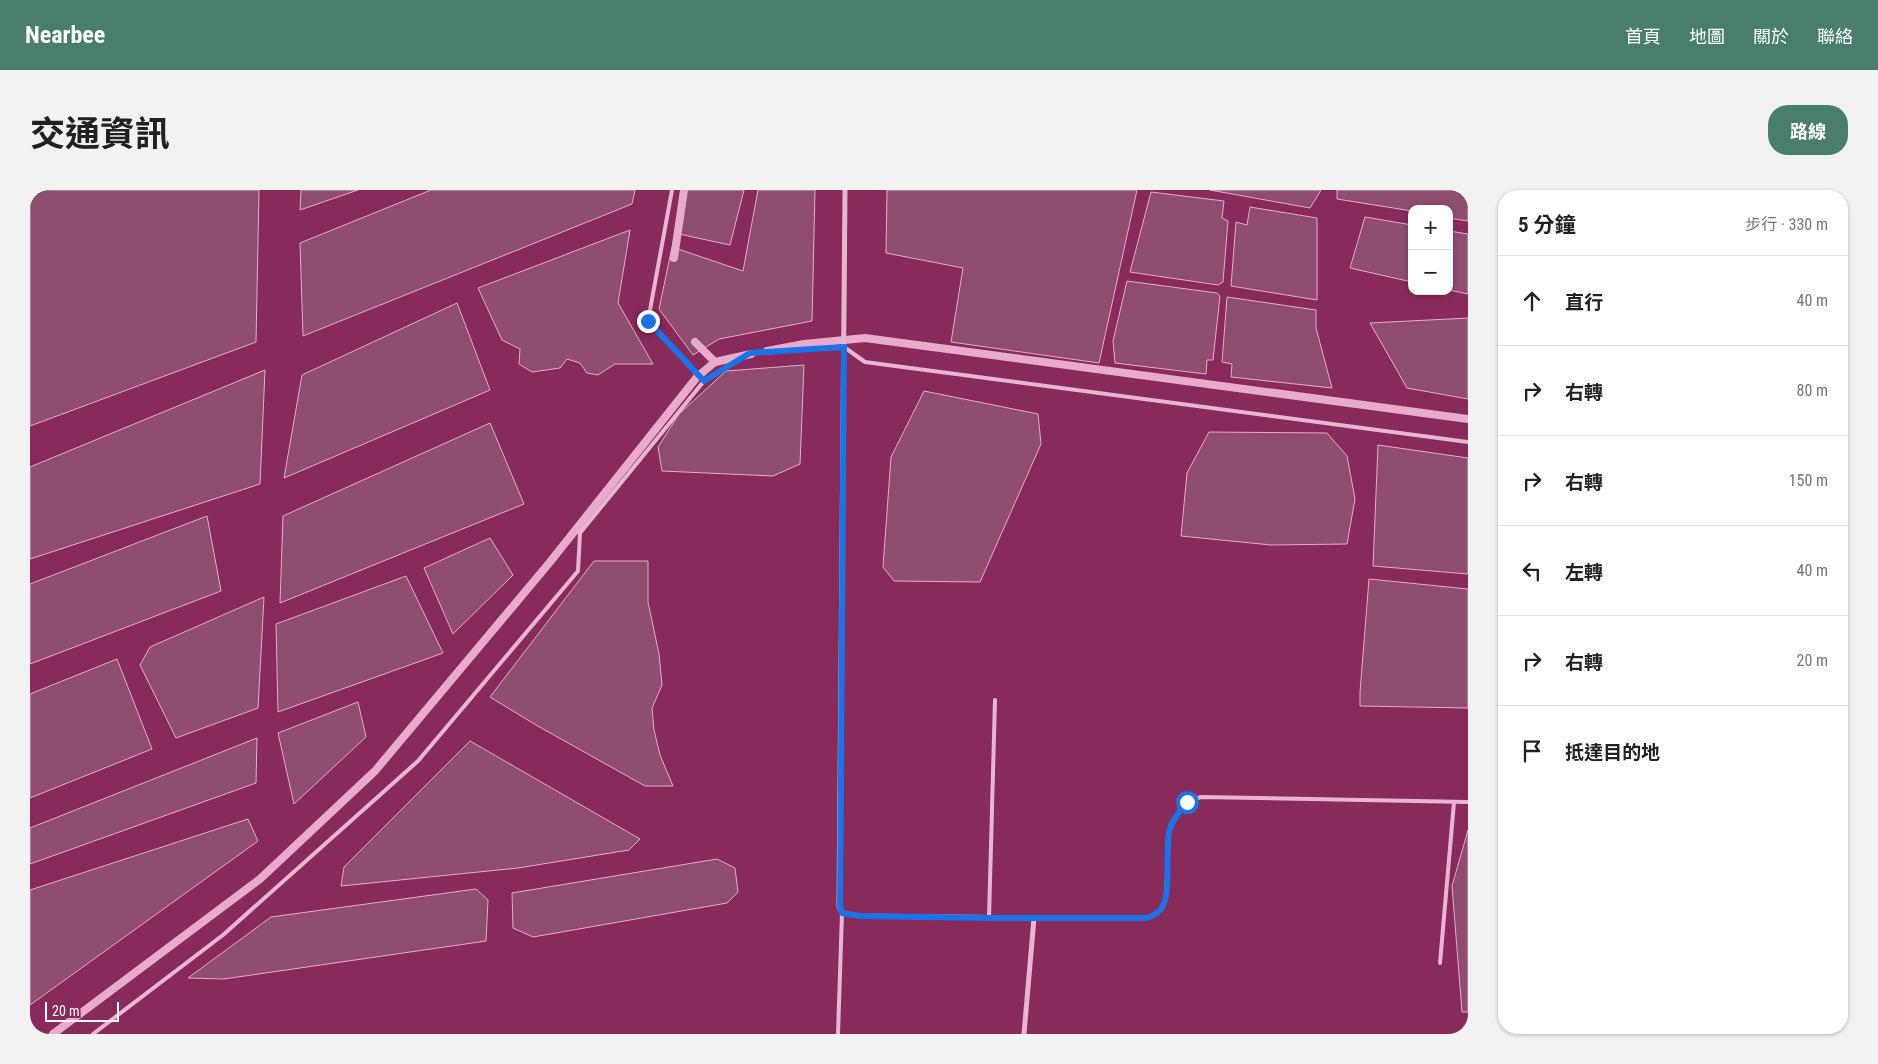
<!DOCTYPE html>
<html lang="zh-TW">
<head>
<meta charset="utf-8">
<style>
  body { margin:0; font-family:"Roboto Condensed","Noto Sans TC",sans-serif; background:#f2f2f2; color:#202124 }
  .controls { position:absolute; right:15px; top:15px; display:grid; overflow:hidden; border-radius:10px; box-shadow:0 1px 4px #0004 }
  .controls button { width:45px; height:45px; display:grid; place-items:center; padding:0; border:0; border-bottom:1px solid #e0e0e0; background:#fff; color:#202124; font:25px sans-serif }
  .scale { position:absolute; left:15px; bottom:12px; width:74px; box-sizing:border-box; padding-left:5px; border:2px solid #fff; border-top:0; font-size:14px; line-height:18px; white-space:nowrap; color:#fff; -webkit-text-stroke:4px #882a5a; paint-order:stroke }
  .stop { position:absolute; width:15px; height:15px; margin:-11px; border:4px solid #1a73e8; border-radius:50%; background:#fff }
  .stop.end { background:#1a73e8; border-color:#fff; box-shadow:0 1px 5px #0008 }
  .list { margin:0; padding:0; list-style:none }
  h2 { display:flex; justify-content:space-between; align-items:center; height:65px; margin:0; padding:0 20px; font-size:21px }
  h2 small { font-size:16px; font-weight:400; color:#757577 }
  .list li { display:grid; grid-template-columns:32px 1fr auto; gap:15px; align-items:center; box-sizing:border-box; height:90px; padding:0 20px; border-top:1px solid #e0e0e0 }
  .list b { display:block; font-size:19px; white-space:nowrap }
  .list em { font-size:16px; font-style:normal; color:#757577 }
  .icon { flex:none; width:28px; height:28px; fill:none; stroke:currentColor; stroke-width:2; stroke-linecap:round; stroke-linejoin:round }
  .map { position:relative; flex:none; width:1438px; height:844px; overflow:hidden; border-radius:20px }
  header { display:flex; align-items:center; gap:30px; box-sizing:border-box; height:70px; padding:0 25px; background:#4a7e6c; color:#fff }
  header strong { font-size:24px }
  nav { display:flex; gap:28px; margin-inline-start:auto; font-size:18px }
  .intro { display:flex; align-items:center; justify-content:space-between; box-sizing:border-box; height:120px; padding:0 30px }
  h1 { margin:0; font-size:35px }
  .button { padding:12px 22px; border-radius:20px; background:#4a7e6c; color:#fff; font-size:18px; font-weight:700 }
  main { display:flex; gap:30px; padding:0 30px }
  aside { flex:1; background:#fff; border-radius:20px; box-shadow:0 1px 4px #0004 }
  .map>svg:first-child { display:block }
</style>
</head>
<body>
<header>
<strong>Nearbee</strong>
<nav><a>首頁</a><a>地圖</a><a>關於</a><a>聯絡</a></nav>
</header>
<div class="intro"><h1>交通資訊</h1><a class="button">路線</a></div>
<main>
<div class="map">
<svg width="1438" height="844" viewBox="0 0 1438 844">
  <rect width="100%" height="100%" fill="#882a5a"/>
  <g fill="#8e4c6e" stroke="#e8abcc">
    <path d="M0,0h229l-3,152 -226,84z"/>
    <path d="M271,0h57l-58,20z"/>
    <path d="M401,0h204l-3,14 -329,132 -3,-93z"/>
    <path d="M656,0h58l-14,55 -51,-11z"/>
    <path d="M728,0h57l-3,131 -93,18 -26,16 -34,-46 13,-62 71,24z"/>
    <path d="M857,0h250l-38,173 -148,-21 12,-74 -77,-15z"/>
    <path d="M1180,0h111l-11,18z"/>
    <path d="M1307,0h131v31l-19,-3v-9h-37v2l-75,-12z"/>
    <path d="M1121,2l73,9 -2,17 6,3 -5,61 -5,3 -88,-13z"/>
    <path d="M1220,17l67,11v82l-86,-14 5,-64 11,3z"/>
    <path d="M1335,27l47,8v57l-62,-14z"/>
    <path d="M600,40l-12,73 35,61h-38l-17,11 -11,-2 -7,-10 -13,-4 -7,9 -28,4 -13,-8 1,-15 -18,-9 -24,-52z"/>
    <path d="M1419,41l19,3v60l-19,-4z"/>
    <path d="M1097,91l90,12 3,3 -7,64h-6l-1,14 -91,-11 -2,-22z"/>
    <path d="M1197,107l89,13v18l16,60 -101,-11 1,-13 -10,-2z"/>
    <path d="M427,113l33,87 -206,88 18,-103z"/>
    <path d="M1438,128v81l-61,-11 -37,-65z"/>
    <path d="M774,175l-4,99 -27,12 -111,-5 -4,-24 21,-33 47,-43z"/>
    <path d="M235,180l-5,114 -230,75v-92z"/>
    <path d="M894,201l114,23 3,30 -61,138 -86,-1 -11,-14 8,-110z"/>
    <path d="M460,233l34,81 -244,99 3,-87z"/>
    <path d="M1179,242l118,1 20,23 8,43 -8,45 -76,1 -90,-9 6,-63z"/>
    <path d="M1348,255l90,13v116l-95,-8z"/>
    <path d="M177,326l14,75 -191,73v-80z"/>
    <path d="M460,348l23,37 -60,59 -29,-66z"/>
    <path d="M564,371h54v41l11,52 3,31 -10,23 2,22 6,25 13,31h-28l-109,-61 -46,-28z"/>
    <path d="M376,386l37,77 -165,59 -2,-88z"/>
    <path d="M1339,389l99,10v119l-108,-2v-14z"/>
    <path d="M234,407l-6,111 -82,30 -36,-73 10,-18z"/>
    <path d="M87,469l35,90 -122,49v-104z"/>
    <path d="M328,512l8,35 -72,67 -16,-71z"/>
    <path d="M227,548l-1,45 -226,81v-36z"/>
    <path d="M440,551l170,98 -11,11 -111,18 -177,18 3,-19z"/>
    <path d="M218,629l10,22 -228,164v-115z"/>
    <path d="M1438,640v182h-6l-10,-126z"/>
    <path d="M687,669l18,9 3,24 -11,11 -194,34 -20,-9 -1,-35z"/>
    <path d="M446,699l12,11 -2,41 -262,38 -36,-1 83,-61z"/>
  </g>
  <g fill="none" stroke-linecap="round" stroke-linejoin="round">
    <g stroke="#e8abcc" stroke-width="8">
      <path d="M644,68l10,-68"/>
      <path d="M665,152l20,20"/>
      <path d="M737,161l37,-7 61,-6 603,81"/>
      <path d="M23,844l207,-155 115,-108 175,-209 147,-185 18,-15 36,-8"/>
    </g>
    <g stroke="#e8b6d1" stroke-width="4">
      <path d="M642,0l-24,131 56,60"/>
      <path d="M959,728l6,-218"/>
      <path d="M1004,728h113l10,-5 5,-5 4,-11 3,-66 8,-16 10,-13 14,-5 267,5"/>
      <path d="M1410,773l14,-161"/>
      <path d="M63,844l130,-99 195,-174 160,-190 2,-38 124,-152 46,-28 94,-6 21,15 603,80"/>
      <path d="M808,844l4,-121"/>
    </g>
    <path stroke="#e8b6d1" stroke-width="5" d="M815,0l-6,716 3,7 18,3 174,2 -10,116"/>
  </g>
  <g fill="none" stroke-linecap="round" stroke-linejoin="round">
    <path stroke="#1a73e8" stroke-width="6" d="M618,131l56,60 46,-28 94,-6 -4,559 2,7 18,3 129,2h158c5,-2 10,-4 14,-9 11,-14 4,-58 8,-77 2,-11 11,-21 18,-30"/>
  </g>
</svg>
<div class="controls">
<button>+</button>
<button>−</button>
</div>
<div class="scale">20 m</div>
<div class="stop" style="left:1157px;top:612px"></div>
<div class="stop end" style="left:618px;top:131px"></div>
</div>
<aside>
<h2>5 分鐘<small>步行 · 330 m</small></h2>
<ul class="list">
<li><svg class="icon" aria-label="ahead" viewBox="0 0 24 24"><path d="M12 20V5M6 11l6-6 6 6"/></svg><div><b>直行</b></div><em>40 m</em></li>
<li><svg class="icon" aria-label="right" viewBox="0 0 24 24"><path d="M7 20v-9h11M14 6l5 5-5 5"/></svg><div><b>右轉</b></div><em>80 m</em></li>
<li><svg class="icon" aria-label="right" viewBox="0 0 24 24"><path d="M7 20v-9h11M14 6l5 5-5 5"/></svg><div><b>右轉</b></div><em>150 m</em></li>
<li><svg class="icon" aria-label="left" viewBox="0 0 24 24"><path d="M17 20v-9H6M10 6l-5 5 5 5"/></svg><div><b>左轉</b></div><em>40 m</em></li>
<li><svg class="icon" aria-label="right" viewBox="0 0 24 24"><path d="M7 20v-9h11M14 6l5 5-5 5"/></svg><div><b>右轉</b></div><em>20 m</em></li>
<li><svg class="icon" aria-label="arrive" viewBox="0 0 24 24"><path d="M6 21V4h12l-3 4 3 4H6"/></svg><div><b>抵達目的地</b></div></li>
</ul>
</aside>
</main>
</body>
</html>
